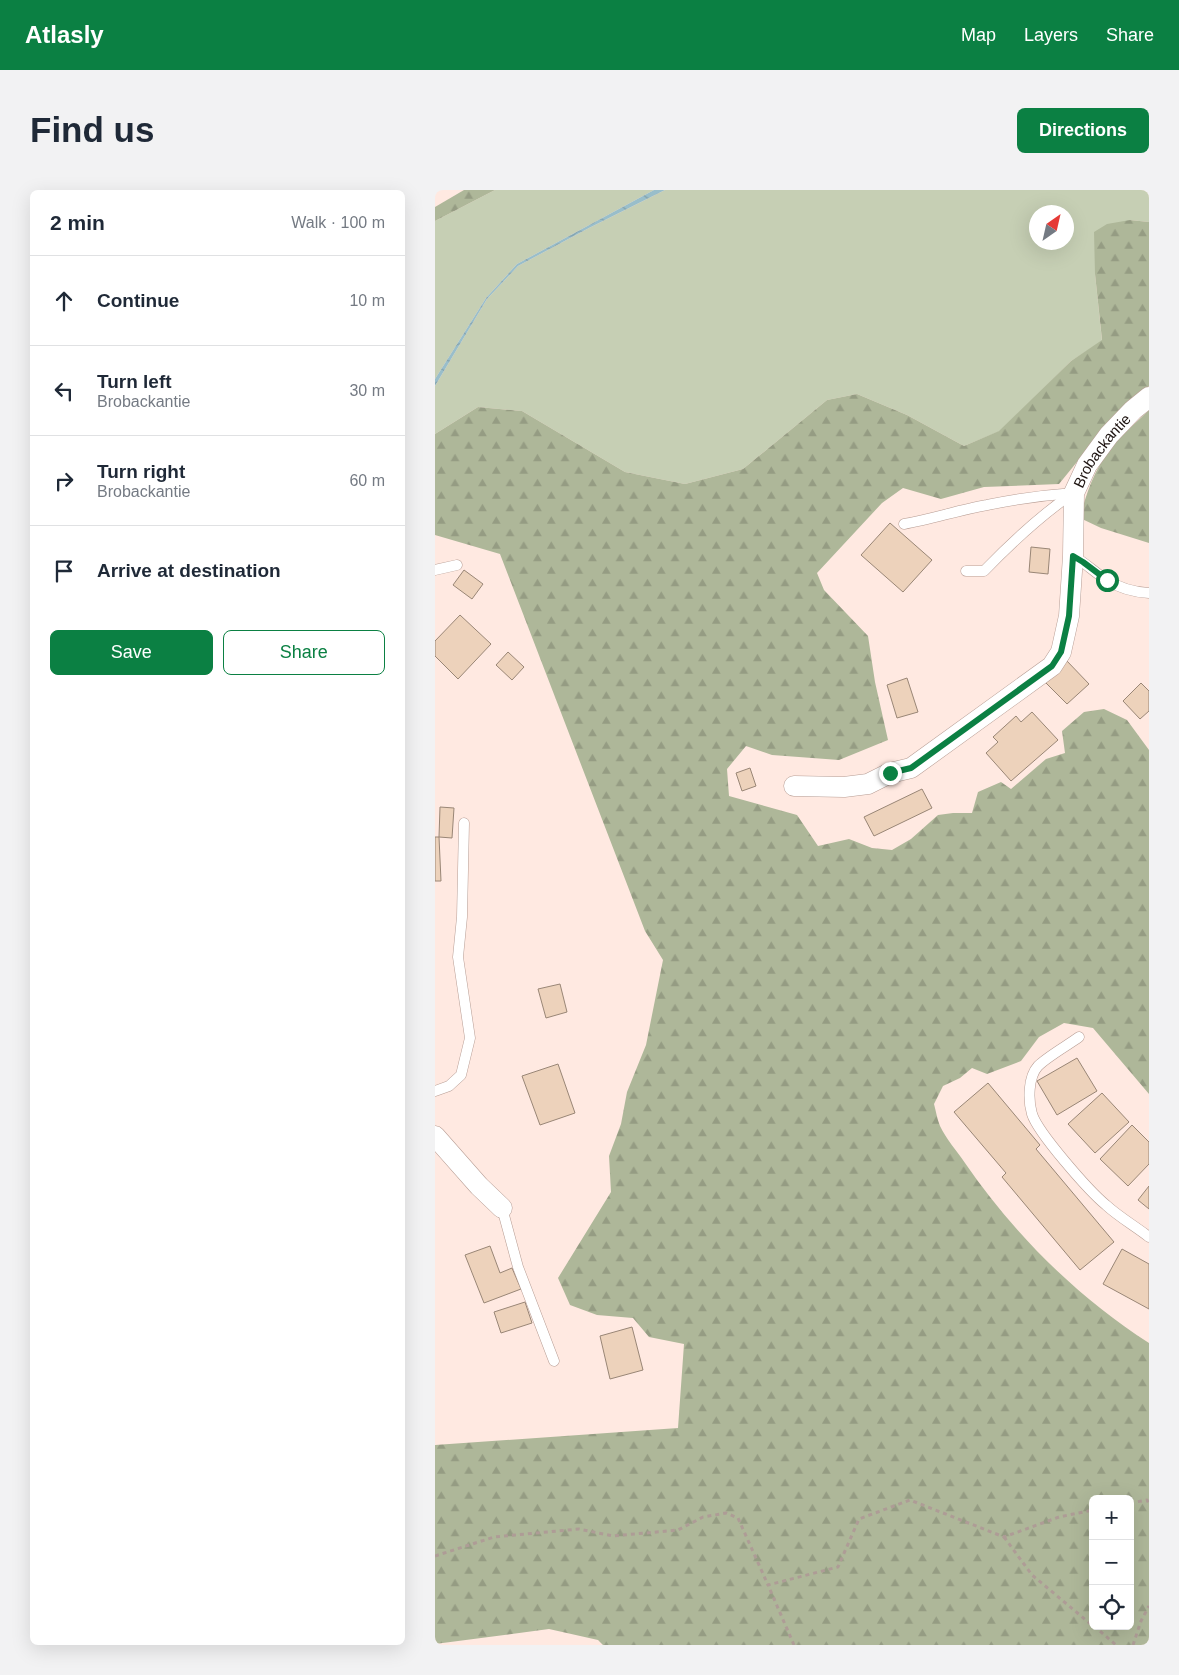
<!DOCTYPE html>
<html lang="en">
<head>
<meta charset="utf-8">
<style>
  body { margin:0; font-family:Arial,sans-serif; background:#f2f2f3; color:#1f2937 }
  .controls { position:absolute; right:15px; bottom:15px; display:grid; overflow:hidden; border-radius:8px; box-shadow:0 5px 20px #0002 }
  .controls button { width:45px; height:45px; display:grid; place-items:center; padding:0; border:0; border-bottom:1px solid #e0e1e3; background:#fff; color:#1f2937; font:25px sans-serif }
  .compass { position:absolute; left:594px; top:15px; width:45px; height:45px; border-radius:50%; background:#fff; box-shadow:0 5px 20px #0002; rotate:34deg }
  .stop { position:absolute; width:15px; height:15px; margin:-11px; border:4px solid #0b8043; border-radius:50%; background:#fff }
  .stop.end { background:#0b8043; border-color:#fff; box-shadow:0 1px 5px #0008 }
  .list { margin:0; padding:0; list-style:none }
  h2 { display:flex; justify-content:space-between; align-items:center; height:65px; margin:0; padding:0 20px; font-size:21px }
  h2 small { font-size:16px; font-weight:400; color:#747a83 }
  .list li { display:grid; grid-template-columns:32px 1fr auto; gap:15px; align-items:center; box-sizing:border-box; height:90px; padding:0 20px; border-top:1px solid #e0e1e3 }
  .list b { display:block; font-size:19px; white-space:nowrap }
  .list p { margin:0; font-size:16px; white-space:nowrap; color:#747a83 }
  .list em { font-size:16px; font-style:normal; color:#747a83 }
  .actions { display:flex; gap:10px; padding:15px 20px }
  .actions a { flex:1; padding:11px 0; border:1px solid #0b8043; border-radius:8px; text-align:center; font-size:18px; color:#0b8043 }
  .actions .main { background:#0b8043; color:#fff }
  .icon { flex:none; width:28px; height:28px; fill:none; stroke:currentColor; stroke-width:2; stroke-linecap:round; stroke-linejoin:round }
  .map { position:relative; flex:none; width:714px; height:1455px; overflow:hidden; border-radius:8px }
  header { display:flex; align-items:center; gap:30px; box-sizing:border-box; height:70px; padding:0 25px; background:#0b8043; color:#fff }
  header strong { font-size:24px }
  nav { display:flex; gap:28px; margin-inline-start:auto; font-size:18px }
  .intro { display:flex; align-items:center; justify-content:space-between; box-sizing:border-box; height:120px; padding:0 30px }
  h1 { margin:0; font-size:35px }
  .button { padding:12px 22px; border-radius:8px; background:#0b8043; color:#fff; font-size:18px; font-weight:700 }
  main { display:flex; gap:30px; padding:0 30px }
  aside { flex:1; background:#fff; border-radius:8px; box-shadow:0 5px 20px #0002 }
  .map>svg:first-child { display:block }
</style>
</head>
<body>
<header>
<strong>Atlasly</strong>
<nav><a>Map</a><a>Layers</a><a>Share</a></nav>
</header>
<div class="intro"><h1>Find us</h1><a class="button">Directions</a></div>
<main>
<aside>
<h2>2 min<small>Walk · 100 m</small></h2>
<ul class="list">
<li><svg class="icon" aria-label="ahead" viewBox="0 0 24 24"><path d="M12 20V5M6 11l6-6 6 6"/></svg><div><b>Continue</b></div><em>10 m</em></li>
<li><svg class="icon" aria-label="left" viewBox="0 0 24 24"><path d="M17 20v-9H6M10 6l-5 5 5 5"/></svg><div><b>Turn left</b><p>Brobackantie</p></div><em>30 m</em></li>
<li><svg class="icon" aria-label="right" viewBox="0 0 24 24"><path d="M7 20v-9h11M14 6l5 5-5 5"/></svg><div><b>Turn right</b><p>Brobackantie</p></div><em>60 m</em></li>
<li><svg class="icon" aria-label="arrive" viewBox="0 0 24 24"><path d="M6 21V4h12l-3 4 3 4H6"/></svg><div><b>Arrive at destination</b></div></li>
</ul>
<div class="actions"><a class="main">Save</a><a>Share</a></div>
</aside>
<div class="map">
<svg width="714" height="1455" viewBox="0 0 714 1455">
  <defs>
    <pattern id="forest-firs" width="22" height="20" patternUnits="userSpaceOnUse" patternTransform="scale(1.25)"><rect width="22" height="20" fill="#aeb799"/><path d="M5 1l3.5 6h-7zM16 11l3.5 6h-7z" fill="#959c83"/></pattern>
    <pattern id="water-waves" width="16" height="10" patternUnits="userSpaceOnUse" patternTransform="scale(1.25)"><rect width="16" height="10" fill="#99beca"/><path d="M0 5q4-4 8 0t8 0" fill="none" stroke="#83a2ac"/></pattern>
  </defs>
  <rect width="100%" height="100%" fill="#ffe9e1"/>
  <g fill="#c6cfb4" fill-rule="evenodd">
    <path d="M60,0h159l-137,74 -31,34 -51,81v-158z"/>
    <path d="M230,0h484v32l-19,-2 -35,54 7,67 -31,20 -71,70 -36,15 -57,-31 -50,-21 -30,6 -84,69 -58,15 -60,-12 -103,-61 -44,-4 -43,27v-48l52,-87 31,-33 71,-38zM602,22h30v30h-30z"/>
  </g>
  <g fill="url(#forest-firs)" fill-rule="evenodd">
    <path d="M29,0h31l-60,31v-14z"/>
    <path d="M695,30l19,2v164l-42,39 -48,59 -75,3 -43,12 -38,-11 -21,15 -65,70 7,17 44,46 7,46 13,58 -49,20 -67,-5 -26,-9 -19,23 2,27 68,19 21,31 31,-7 23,9 20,2 19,-11 27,-24 15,-2h19l6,-21 23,-10 10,7 35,-30 19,-6 -3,-22 22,-19 20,-3 23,11 22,30v344l-56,-66 -29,-5 -25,14 -18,24 -34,13 -15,-6 -12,10 -17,8 -9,18c2,7 3,15 6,22 6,13 17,25 25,37 49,71 112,134 184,180v302h-546l-5,-5 -49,-11 -114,15v-199l243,-17 6,-84 -35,-7 -16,-19 -36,-3 -27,-10 -12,-27 53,-86 -2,-36 12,-32 6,-32 19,-47 17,-85 -18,-29 -145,-377 -65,-19v-101l43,-27 44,4 103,61 60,12 58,-15 84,-69 30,-6 50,21 57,31 35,-15 72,-70 31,-21 -7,-66 -1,-42 13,-8zM658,1309h37v127h-37z"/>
    <path d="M714,220v133l-48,-15 -21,-10c7,-28 17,-56 38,-78 9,-10 21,-20 31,-30z"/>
  </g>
  <path fill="url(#water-waves)" d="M219,0h11l-76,38 -71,38 -31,33 -52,87v-7l51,-81 31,-34z"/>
  <g fill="#edd2bb" stroke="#998676">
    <path d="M455,333l42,37 -29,32 -42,-37z"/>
    <path d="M596,357l19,2 -2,25 -19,-2z"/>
    <path d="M29,380l19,14 -11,15 -19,-14z"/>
    <path d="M25,425l31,29 -33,35 -23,-23v-15z"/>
    <path d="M73,462l16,15 -12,13 -16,-15z"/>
    <path d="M631,470l23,24 -22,20 -23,-23z"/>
    <path d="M472,488l11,34 -21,6 -10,-33z"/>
    <path d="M706,493l8,8v20l-9,8 -17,-18z"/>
    <path d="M597,522l26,28 -47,41 -25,-28 12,-11 -5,-5 23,-21 5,6z"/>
    <path d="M315,578l6,18 -14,5 -6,-18z"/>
    <path d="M487,599l10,19 -58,28 -10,-19z"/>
    <path d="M5,617l14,1 -2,30 -13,-1z"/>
    <path d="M0,647h4l2,44h-6z"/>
    <path d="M125,794l7,28 -21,6 -8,-29z"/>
    <path d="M642,868l20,33 -40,24 -20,-34z"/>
    <path d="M123,874l17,49 -35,12 -18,-49z"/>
    <path d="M553,893l52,62 -4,4 78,93 -34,28 -78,-93 4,-4 -52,-61z"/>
    <path d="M667,903l27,29 -34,31 -27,-29z"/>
    <path d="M697,935l17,17v22l-21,22 -28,-27z"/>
    <path d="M714,996v23l-11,-9z"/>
    <path d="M55,1056l10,27 12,-5 9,21 -37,14 -19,-48z"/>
    <path d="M687,1059l27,15v45l-46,-25z"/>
    <path d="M90,1112l7,21 -31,10 -7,-21z"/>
    <path d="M197,1137l11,43 -33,9 -10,-43z"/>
  </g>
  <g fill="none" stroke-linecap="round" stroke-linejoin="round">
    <g stroke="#b79d94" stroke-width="11">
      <g id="lane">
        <path d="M469,334c28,-5 55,-14 83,-19 29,-6 58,-10 87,-12"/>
        <path d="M638,366c13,7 22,17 34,24 12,8 27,12 42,13"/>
        <path d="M0,380l22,-5"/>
        <path d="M531,381h18c28,-29 56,-55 89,-78"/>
        <path d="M644,847c-11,8 -32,20 -41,29 -10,11 -10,34 -6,48 6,19 57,77 74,91 13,12 29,21 43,32"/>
        <path d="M0,901l14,-5 12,-11 9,-37 -12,-81 4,-40 2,-94"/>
        <path d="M67,1018l16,59 36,94"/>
      </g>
    </g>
    <g stroke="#b79d94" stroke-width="21">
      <g id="street">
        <path id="s1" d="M359,596l50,1 24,-3 22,-11 21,-5 141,-102 9,-14 8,-36 4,-60 1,-63 13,-28 22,-30 24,-25 16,-13"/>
        <path d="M0,946l44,50 23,22"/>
      </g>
    </g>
    <g stroke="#ae9c96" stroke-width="3" stroke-dasharray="4 4" stroke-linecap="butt">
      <path d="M695,1313l17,-3 2,4"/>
      <path d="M569,1347l28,38 61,51"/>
      <path d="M0,1366l59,-19 85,-8 34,7 65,-6 25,-13 23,-4 12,5 30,67"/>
      <path d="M659,1436l22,19"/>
      <path d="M359,1455l-26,-60 70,-18 21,-48 51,-19 94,37 55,-20 34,-7"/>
      <path d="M698,1455l8,-24 8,-15"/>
    </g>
    <use href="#lane" stroke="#fff" stroke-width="10"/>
    <use href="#street" stroke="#fff" stroke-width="20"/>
  </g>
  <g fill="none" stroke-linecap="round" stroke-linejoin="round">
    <path stroke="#0b8043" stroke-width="6" d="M455,583l21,-5 141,-102 9,-14 8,-36 4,-60 10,6 24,18"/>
  </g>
  <g text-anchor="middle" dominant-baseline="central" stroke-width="5" stroke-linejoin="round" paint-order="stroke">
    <g font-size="15" fill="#1d1310" stroke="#fbfbfb">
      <text stroke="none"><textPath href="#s1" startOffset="522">Brobackantie</textPath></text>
    </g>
  </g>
</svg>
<div class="controls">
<button>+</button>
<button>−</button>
<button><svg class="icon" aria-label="locate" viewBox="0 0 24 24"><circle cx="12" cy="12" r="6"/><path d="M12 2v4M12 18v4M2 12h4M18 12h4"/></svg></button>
</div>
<svg class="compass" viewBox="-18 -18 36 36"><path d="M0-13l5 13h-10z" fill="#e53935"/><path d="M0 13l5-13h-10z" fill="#747a83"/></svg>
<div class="stop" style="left:672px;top:390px"></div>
<div class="stop end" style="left:455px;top:583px"></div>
</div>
</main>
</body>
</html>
